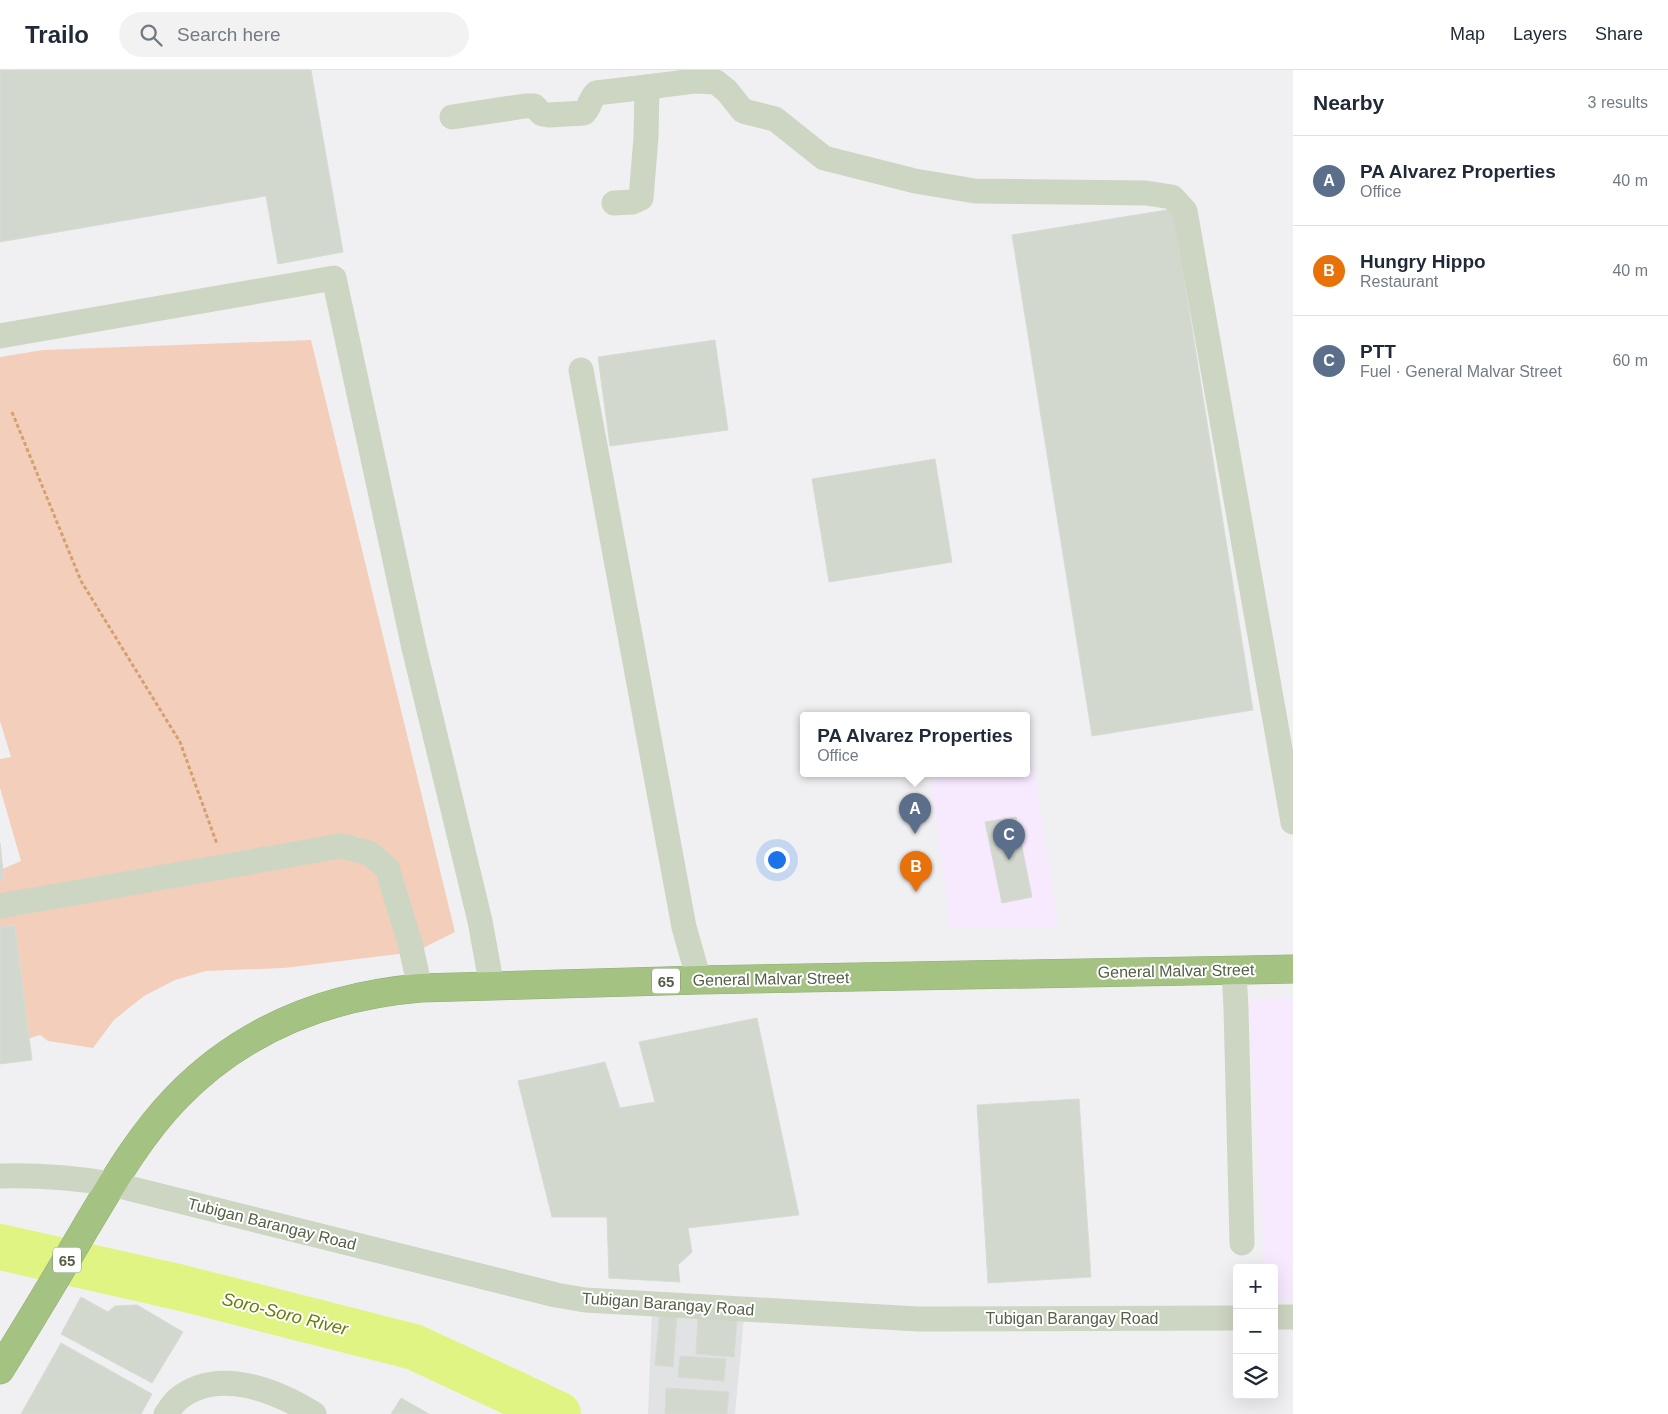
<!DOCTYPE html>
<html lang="en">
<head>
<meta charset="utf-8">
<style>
  body { margin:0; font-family:Helvetica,sans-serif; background:#f2f2f3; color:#1f2937 }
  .controls { position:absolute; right:15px; bottom:15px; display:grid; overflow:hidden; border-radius:5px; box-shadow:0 5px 20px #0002 }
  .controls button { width:45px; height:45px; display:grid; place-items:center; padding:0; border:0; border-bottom:1px solid #e0e1e3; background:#fff; color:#1f2937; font:25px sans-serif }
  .you { position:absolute; left:776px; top:789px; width:18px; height:18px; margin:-12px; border:4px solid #fff; border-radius:50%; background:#1a73e8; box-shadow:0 0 0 8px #1a73e833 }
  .badge { display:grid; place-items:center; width:32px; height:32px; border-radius:50%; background:#7c3aed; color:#fff; font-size:16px; font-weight:700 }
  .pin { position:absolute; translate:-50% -41px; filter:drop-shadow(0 1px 2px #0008) }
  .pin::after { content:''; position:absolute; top:26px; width:18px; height:15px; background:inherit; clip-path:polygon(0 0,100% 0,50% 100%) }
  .popup { position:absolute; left:800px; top:642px; width:230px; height:65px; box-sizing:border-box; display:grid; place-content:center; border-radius:5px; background:#fff; filter:drop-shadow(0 1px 4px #0005); font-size:16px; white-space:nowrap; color:#747a83 }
  .popup b { font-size:19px; color:#1f2937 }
  .popup::after { content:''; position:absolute; left:50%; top:100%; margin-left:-10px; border:10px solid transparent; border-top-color:#fff }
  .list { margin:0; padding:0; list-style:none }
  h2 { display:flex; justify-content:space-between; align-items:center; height:65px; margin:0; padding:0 20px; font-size:21px }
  h2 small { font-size:16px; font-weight:400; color:#747a83 }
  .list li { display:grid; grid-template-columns:32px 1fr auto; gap:15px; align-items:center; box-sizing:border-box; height:90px; padding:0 20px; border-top:1px solid #e0e1e3 }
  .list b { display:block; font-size:19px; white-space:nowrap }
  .list p { margin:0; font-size:16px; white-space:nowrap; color:#747a83 }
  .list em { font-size:16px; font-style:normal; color:#747a83 }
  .icon { flex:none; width:28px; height:28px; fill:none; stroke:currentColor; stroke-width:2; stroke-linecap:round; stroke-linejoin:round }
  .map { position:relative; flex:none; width:1293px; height:1344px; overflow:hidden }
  header { display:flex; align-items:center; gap:30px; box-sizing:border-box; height:70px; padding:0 25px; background:#fff; border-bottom:1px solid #e0e1e3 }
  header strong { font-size:24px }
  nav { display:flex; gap:28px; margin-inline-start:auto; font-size:18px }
  .search { width:350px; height:45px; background:#f2f2f3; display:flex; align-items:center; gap:12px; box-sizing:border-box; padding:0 18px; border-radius:28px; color:#747a83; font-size:19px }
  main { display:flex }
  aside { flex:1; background:#fff }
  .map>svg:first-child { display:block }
</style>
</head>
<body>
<header>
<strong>Trailo</strong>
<div class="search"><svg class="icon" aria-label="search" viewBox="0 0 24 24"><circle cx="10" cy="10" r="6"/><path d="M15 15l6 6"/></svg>Search here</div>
<nav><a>Map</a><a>Layers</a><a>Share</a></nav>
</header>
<main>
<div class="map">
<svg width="1293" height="1344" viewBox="0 0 1293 1344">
  <rect width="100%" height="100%" fill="#f0f0f3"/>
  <g fill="#f7e9fe">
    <path d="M1033,692l25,165 -107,1 -21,-153 17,-2h79v-10z"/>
    <path d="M1293,928v301h-19v-31h-9l-16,-269z"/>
  </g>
  <path fill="#e1e2e4" d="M652,1240l92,8 -9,96h-87z"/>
  <path fill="#f3cfbb" d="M311,270l144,592 -40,20 -131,16 -78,3 -31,9 -31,16 -30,24 -21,28 -45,-7 -8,-6 -40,13v-178l21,-9 -21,-73v-29l11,-2 -11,-36v-364l43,-7z"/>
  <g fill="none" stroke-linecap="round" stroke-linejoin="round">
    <path stroke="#e0f484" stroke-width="46" d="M0,1177l182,41 232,59 144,67"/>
  </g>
  <g fill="#d2d8ce" stroke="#d6dcd3">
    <path d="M0,0h311l32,182 -65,12 -12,-68 -266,46z"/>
    <path d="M1173,139l80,501 -161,26 -80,-501z"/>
    <path d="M715,270l13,90 -118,16 -12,-89z"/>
    <path d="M935,389l17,103 -123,20 -17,-103z"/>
    <path d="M1016,747l16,80 -30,6 -17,-81z"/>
    <path d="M0,773l4,37h-4z"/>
    <path d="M15,855l17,135 -32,4v-137z"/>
    <path d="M757,948l42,197 -111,13 4,24 -14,13 2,17 -71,-4 -2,-61h-55l-34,-136 87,-19 15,46 35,-6 -16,-60z"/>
    <path d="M1079,1029l12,178 -103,6 -11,-178z"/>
    <path d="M81,1227l27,15 7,-6 22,-1 46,27 -31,51 -91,-49z"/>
    <path d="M660,1242l17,2 -4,53 -18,-2z"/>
    <path d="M698,1247l39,3 -3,37 -38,-3z"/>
    <path d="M61,1273l91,51 -11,20h-120z"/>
    <path d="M680,1286l46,3 -2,22 -46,-4z"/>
    <path d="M666,1318l63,4 -2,22h-62z"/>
    <path d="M401,1328l28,16h-38z"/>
  </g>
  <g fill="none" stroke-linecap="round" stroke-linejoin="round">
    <g stroke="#8faf6f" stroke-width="29">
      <path id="highway" d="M0,1300c29,-47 58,-95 86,-143 27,-45 54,-92 91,-130 66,-68 150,-101 243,-109l279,-8 594,-11"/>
    </g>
    <path stroke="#d5a070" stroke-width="3" stroke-dasharray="4 2.5" stroke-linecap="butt" d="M12,342l69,169 99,161 37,102"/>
    <g stroke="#cdd6c2" stroke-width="25">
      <path d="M452,47l73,-11h9l8,8 7,1 35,-2c6,-6 6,-14 12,-20l51,-6"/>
      <path d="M614,133l18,-1 9,-4 5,-61 1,-50 47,-6 22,1 11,9 16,20 32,8 49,39 91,23 60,10 171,2 26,4 13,14 108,611"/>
      <path d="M0,266l334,-58 80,370 66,273 12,66"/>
      <path d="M581,300l103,557 15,53"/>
      <path d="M0,836l341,-60 28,7 18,15 23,75 10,45"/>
      <path d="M1234,900l2,39 6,234"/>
      <path d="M0,1106c37,-1 75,2 112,8l444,111 29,5 333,19 319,-1"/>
      <path d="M1274,1247h19"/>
      <path d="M166,1344c4,-5 7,-11 12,-15 40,-32 97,-9 136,15"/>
    </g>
    <use href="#highway" stroke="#a4c383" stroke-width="28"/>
  </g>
  <g text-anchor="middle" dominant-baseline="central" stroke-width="4" stroke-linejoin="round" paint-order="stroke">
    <g fill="#fff" stroke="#878f7e" stroke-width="1">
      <rect x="652" y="898.5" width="28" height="25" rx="4"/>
      <rect x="53" y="1177.5" width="28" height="25" rx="4"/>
    </g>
    <g font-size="15" font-weight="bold" fill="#545f46">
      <text x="666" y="911">65</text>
      <text x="67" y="1190">65</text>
    </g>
    <g font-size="16" fill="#545f46" stroke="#fff">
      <text transform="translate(1176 901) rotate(-1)">General Malvar Street</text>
      <text transform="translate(771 909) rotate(-1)">General Malvar Street</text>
      <text transform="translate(272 1154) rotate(14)">Tubigan Barangay Road</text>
      <text transform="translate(668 1234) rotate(4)">Tubigan Barangay Road</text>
      <text x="1072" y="1248">Tubigan Barangay Road</text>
    </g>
    <g font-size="18" font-style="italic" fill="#687e06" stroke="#fff">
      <text transform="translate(285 1244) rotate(14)">Soro-Soro River</text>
    </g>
  </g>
</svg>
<div class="controls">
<button>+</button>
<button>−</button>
<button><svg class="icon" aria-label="layers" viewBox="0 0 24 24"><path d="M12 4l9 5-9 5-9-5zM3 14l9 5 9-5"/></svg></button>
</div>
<div class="you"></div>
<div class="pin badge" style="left:915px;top:764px;background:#5c6f8a">A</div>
<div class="popup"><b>PA Alvarez Properties</b>Office</div>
<div class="pin badge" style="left:916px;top:822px;background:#e8710a">B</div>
<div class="pin badge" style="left:1009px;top:790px;background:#5c6f8a">C</div>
</div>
<aside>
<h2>Nearby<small>3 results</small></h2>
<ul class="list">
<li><span class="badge" style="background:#5c6f8a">A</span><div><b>PA Alvarez Properties</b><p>Office</p></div><em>40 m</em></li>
<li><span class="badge" style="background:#e8710a">B</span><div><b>Hungry Hippo</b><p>Restaurant</p></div><em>40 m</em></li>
<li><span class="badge" style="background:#5c6f8a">C</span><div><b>PTT</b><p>Fuel · General Malvar Street</p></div><em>60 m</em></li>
</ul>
</aside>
</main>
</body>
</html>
